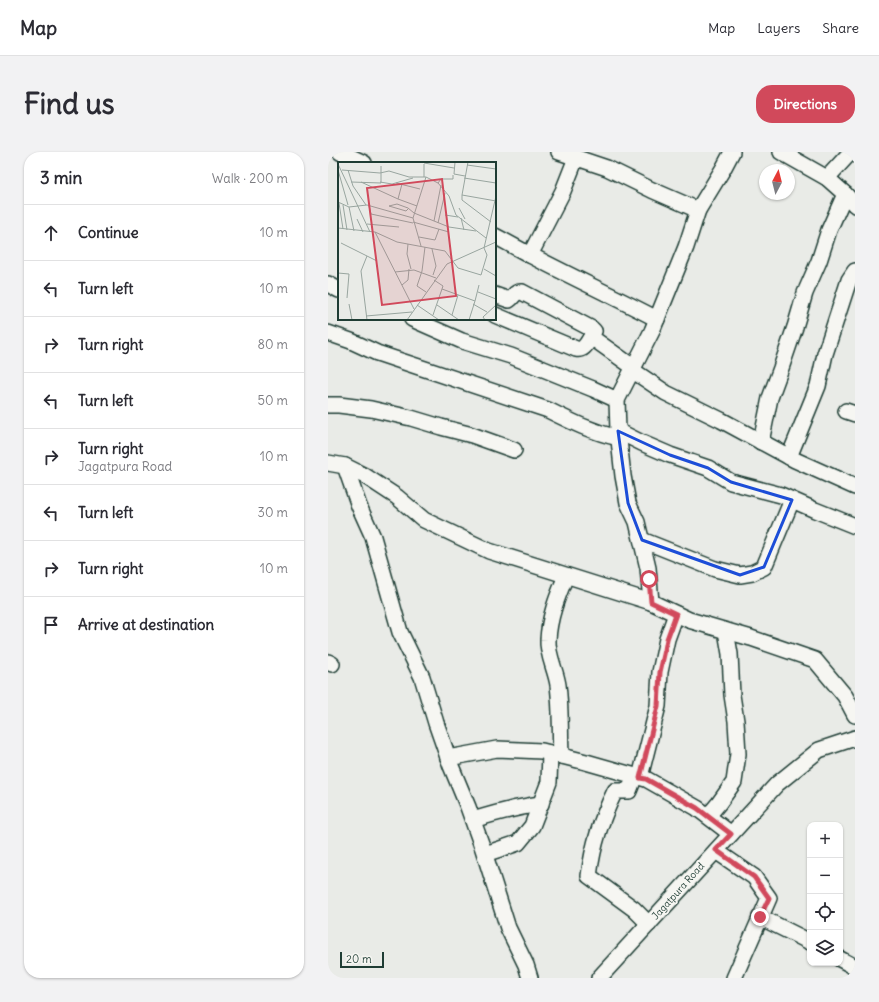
<!DOCTYPE html>
<html lang="en">
<head>
<meta charset="utf-8">
<style>
  body { margin:0; font-family:Delius,sans-serif; background:#f2f2f3; color:#2b2b33 }
  .controls { position:absolute; right:12px; bottom:12px; display:grid; overflow:hidden; border-radius:8px; box-shadow:0 1px 3px #0004 }
  .controls button { width:36px; height:36px; display:grid; place-items:center; padding:0; border:0; border-bottom:1px solid #e1e1e2; background:#fff; color:#2b2b33; font:20px sans-serif }
  .compass { position:absolute; left:431px; top:12px; width:36px; height:36px; border-radius:50%; background:#fff; box-shadow:0 1px 3px #0004; rotate:7deg }
  .scale { position:absolute; left:12px; bottom:10px; width:44px; box-sizing:border-box; padding-left:4px; border:2px solid #1f3d34; border-top:0; font-size:11px; line-height:14px; white-space:nowrap; color:#1f3d34; -webkit-text-stroke:3px #f6f6f2; paint-order:stroke }
  .stop { position:absolute; width:12px; height:12px; margin:-9px; border:3px solid #d1495b; border-radius:50%; background:#fff }
  .stop.end { background:#d1495b; border-color:#fff; box-shadow:0 1px 4px #0008 }
  .list { margin:0; padding:0; list-style:none }
  h2 { display:flex; justify-content:space-between; align-items:center; height:52px; margin:0; padding:0 16px; font-size:17px }
  h2 small { font-size:13px; font-weight:400; color:#7c7c81 }
  .list li { display:grid; grid-template-columns:26px 1fr auto; gap:12px; align-items:center; box-sizing:border-box; height:56px; padding:0 16px; border-top:1px solid #e1e1e2 }
  .list b { display:block; font-size:15px; white-space:nowrap }
  .list p { margin:0; font-size:13px; white-space:nowrap; color:#7c7c81 }
  .list em { font-size:13px; font-style:normal; color:#7c7c81 }
  .icon { flex:none; width:22px; height:22px; fill:none; stroke:currentColor; stroke-width:2; stroke-linecap:round; stroke-linejoin:round }
  .map { position:relative; flex:none; width:527px; height:826px; overflow:hidden; border-radius:16px }
  header { display:flex; align-items:center; gap:24px; box-sizing:border-box; height:56px; padding:0 20px; background:#fff; border-bottom:1px solid #e1e1e2 }
  header strong { font-size:19px }
  nav { display:flex; gap:22px; margin-inline-start:auto; font-size:14px }
  .intro { display:flex; align-items:center; justify-content:space-between; box-sizing:border-box; height:96px; padding:0 24px }
  h1 { margin:0; font-size:28px }
  .button { padding:10px 18px; border-radius:16px; background:#d1495b; color:#fff; font-size:14px; font-weight:700 }
  main { display:flex; gap:24px; padding:0 24px }
  aside { flex:1; background:#fff; border-radius:16px; box-shadow:0 1px 3px #0004 }
  .map>svg:first-child { display:block }
</style>
</head>
<body>
<header>
<strong>Map</strong>
<nav><a>Map</a><a>Layers</a><a>Share</a></nav>
</header>
<div class="intro"><h1>Find us</h1><a class="button">Directions</a></div>
<main>
<aside>
<h2>3 min<small>Walk · 200 m</small></h2>
<ul class="list">
<li><svg class="icon" aria-label="ahead" viewBox="0 0 24 24"><path d="M12 20V5M6 11l6-6 6 6"/></svg><div><b>Continue</b></div><em>10 m</em></li>
<li><svg class="icon" aria-label="left" viewBox="0 0 24 24"><path d="M17 20v-9H6M10 6l-5 5 5 5"/></svg><div><b>Turn left</b></div><em>10 m</em></li>
<li><svg class="icon" aria-label="right" viewBox="0 0 24 24"><path d="M7 20v-9h11M14 6l5 5-5 5"/></svg><div><b>Turn right</b></div><em>80 m</em></li>
<li><svg class="icon" aria-label="left" viewBox="0 0 24 24"><path d="M17 20v-9H6M10 6l-5 5 5 5"/></svg><div><b>Turn left</b></div><em>50 m</em></li>
<li><svg class="icon" aria-label="right" viewBox="0 0 24 24"><path d="M7 20v-9h11M14 6l5 5-5 5"/></svg><div><b>Turn right</b><p>Jagatpura Road</p></div><em>10 m</em></li>
<li><svg class="icon" aria-label="left" viewBox="0 0 24 24"><path d="M17 20v-9H6M10 6l-5 5 5 5"/></svg><div><b>Turn left</b></div><em>30 m</em></li>
<li><svg class="icon" aria-label="right" viewBox="0 0 24 24"><path d="M7 20v-9h11M14 6l5 5-5 5"/></svg><div><b>Turn right</b></div><em>10 m</em></li>
<li><svg class="icon" aria-label="arrive" viewBox="0 0 24 24"><path d="M6 21V4h12l-3 4 3 4H6"/></svg><div><b>Arrive at destination</b></div></li>
</ul>
</aside>
<div class="map">
<svg width="527" height="826" viewBox="0 0 527 826">
  <rect width="100%" height="100%" fill="#e9ebe7"/>
  <filter id="ink" filterUnits="userSpaceOnUse"><feTurbulence type="fractalNoise" baseFrequency=".025" numOctaves="2"/><feDisplacementMap in="SourceGraphic" scale="8" xChannelSelector="R" yChannelSelector="G"/><feConvolveMatrix kernelMatrix="1 2 1 2 8 2 1 2 1" color-interpolation-filters="sRGB"/></filter>
  <g filter="url(#ink)">
    <g fill="none" stroke-linecap="round" stroke-linejoin="round">
      <g stroke="#1f3d34" stroke-width="18">
        <g id="minor">
          <path d="M12,0l24,11"/>
          <path d="M231,0l48,16 45,22 46,20"/>
          <path d="M453,0l46,26 18,16 10,11"/>
          <path d="M248,6l-13,33 -33,64c42,22 85,42 127,64"/>
          <path d="M499,26l23,-25 5,1"/>
          <path d="M167,84l35,19"/>
          <path d="M0,132l11,6"/>
          <path d="M167,143l14,5c6,-4 5,-9 13,-8l70,37 2,2 -3,6 42,30"/>
          <path d="M167,163l81,34c8,2 11,-6 15,-12"/>
          <path d="M84,167l50,22 49,15 82,33 24,11"/>
          <path d="M0,181l23,8 26,12 171,57c24,12 44,22 71,28"/>
          <path d="M304,218l34,23 55,27 74,40 60,27"/>
          <path d="M0,253h11l32,4 40,9 30,9 31,8 42,15"/>
          <path d="M518,259l9,3"/>
          <path d="M290,279l24,12 28,12 38,13 23,14 50,13 34,15 40,16"/>
          <path d="M433,290l9,-44 11,-30 14,-41 10,-34 14,-32 10,-31 16,-36"/>
          <path d="M461,305l29,-71 7,-32 24,-74 6,-9"/>
          <path d="M0,311l17,3 20,10 32,21 27,23 65,31 162,51 38,18 62,18 64,22 30,36 10,19"/>
          <path d="M17,314l14,40 14,31 27,95 22,45 14,46 15,43 17,41 15,42 25,79 18,37 4,13"/>
          <path d="M314,388l73,29 25,6 12,-2 12,-6 28,-67"/>
          <path d="M323,450l-3,-34 -11,-46 -9,-19 -5,-27 -5,-45 -1,-31 35,-69 34,-84 12,-37 25,-41 9,-17"/>
          <path d="M0,510l4,2"/>
          <path d="M233,604c-1,-24 0,-47 -3,-71 -2,-14 -11,-31 -10,-45 1,-22 9,-43 18,-64"/>
          <path d="M120,606l49,-9 45,2 44,11 60,17 51,29 34,26"/>
          <path d="M307,624l-6,15h-14c-14,29 -22,53 -26,85l45,33 15,15"/>
          <path d="M312,625l18,-71 2,-34 7,-33 9,-25"/>
          <path d="M380,664l11,-13 15,-21 4,-28 -2,-33 -4,-26 -2,-41 -4,-23"/>
          <path d="M145,668c22,-7 45,-13 68,-16"/>
          <path d="M388,699l38,26 15,21 -35,80"/>
          <path d="M157,702l33,-11 14,-17 17,-44 1,-29"/>
          <path d="M432,765l50,25"/>
          <path d="M512,807l15,8"/>
          <path d="M271,826l178,-194 42,-34 36,-12"/>
        </g>
      </g>
      <use href="#minor" stroke="#f6f6f2" stroke-width="15"/>
    </g>
  </g>
  <g fill="none" stroke-linecap="round" stroke-linejoin="round" filter="url(#ink)">
    <path stroke="#d1495b" stroke-width="5" d="M321,427l2,23 25,12 -9,25 -2,11 -5,22 -2,34 -18,72 6,1 51,29 34,26 -15,16 38,27 15,21 -9,19"/>
  </g>
  <path fill="none" stroke="#1d4ed8" stroke-width="3" stroke-linejoin="round" d="M290,279l52,24 38,13 23,14 61,18 -28,67 -24,8 -98,-35 -14,-37z"/>
  <g text-anchor="middle" dominant-baseline="central" stroke-width="4" stroke-linejoin="round" paint-order="stroke">
    <g font-size="10" fill="#1f3d34" stroke="#f6f6f2">
      <text transform="translate(350 739) rotate(-48)">Jagatpura Road</text>
    </g>
  </g>
  <g transform="translate(10 10)">
    <rect width="158" height="158" fill="#e9ebe7"/>
    <path fill="none" stroke="#98a59f" stroke-width="1" d="M117,0l-1,12 11,2M130,0l-6,33 34,6M86,1l30,5M0,2l32,68M86,2v13M129,3l29,4M0,8l10,35M4,8l38,3 9,-2 20,6h17l12,6 11,13 7,19 30,23M10,8l5,16 13,19M126,16l32,5M13,20l30,1v-17M23,20l37,17M42,20l12,2 21,-6M58,21l24,6M100,21l3,-4h12v-4M64,22l-4,15 19,7M124,33v5l29,22M0,40l11,5 18,-2 46,13M1,41l4,26M5,43l4,25M31,44l2,8 42,9M11,45l5,24M121,46l6,11M70,47l-2,2 -17,-5 8,-2 11,4 6,5M76,51l35,14 27,4M107,53l13,2M123,56l3,12M19,57l6,13M96,59l7,-36M75,60l36,10M100,61l7,-30M29,62l32,3M0,66l37,4 22,10 48,9 13,17 23,7 6,-20 -3,-7 12,-52M37,70l39,77M81,75l16,3 4,-11M3,81l36,18M70,82l-1,10 4,15M83,84l-8,-28 13,-41M94,87l4,17 -3,9M146,107l12,7M84,109l-5,15 9,6M84,109l3,-24M57,110l19,-2 22,8M0,111l11,1 -2,24M64,123l6,-5 1,-11M104,127l33,12 -6,19M140,130l18,7M137,139l4,-16M11,142l3,16M135,142l14,8M79,143l22,15M99,143l22,15M95,153l10,-29 -9,-6M114,153l6,-20M28,154l46,-4M29,158l-6,-49 6,-15M69,158l40,-56 49,-22M147,158l-2,-3 13,-12"/>
    <path fill="#d1495b" fill-opacity="0.15" stroke="#d1495b" stroke-width="2" d="M104,17l14,117 -74,9 -15,-117z"/>
    <rect width="158" height="158" fill="none" stroke="#1f3d34" stroke-width="2"/>
  </g>
</svg>
<div class="controls">
<button>+</button>
<button>−</button>
<button><svg class="icon" aria-label="locate" viewBox="0 0 24 24"><circle cx="12" cy="12" r="6"/><path d="M12 2v4M12 18v4M2 12h4M18 12h4"/></svg></button>
<button><svg class="icon" aria-label="layers" viewBox="0 0 24 24"><path d="M12 4l9 5-9 5-9-5zM3 14l9 5 9-5"/></svg></button>
</div>
<svg class="compass" viewBox="-18 -18 36 36"><path d="M0-13l5 13h-10z" fill="#e53935"/><path d="M0 13l5-13h-10z" fill="#7c7c81"/></svg>
<div class="scale">20 m</div>
<div class="stop" style="left:321px;top:427px"></div>
<div class="stop end" style="left:432px;top:765px"></div>
</div>
</main>
</body>
</html>
